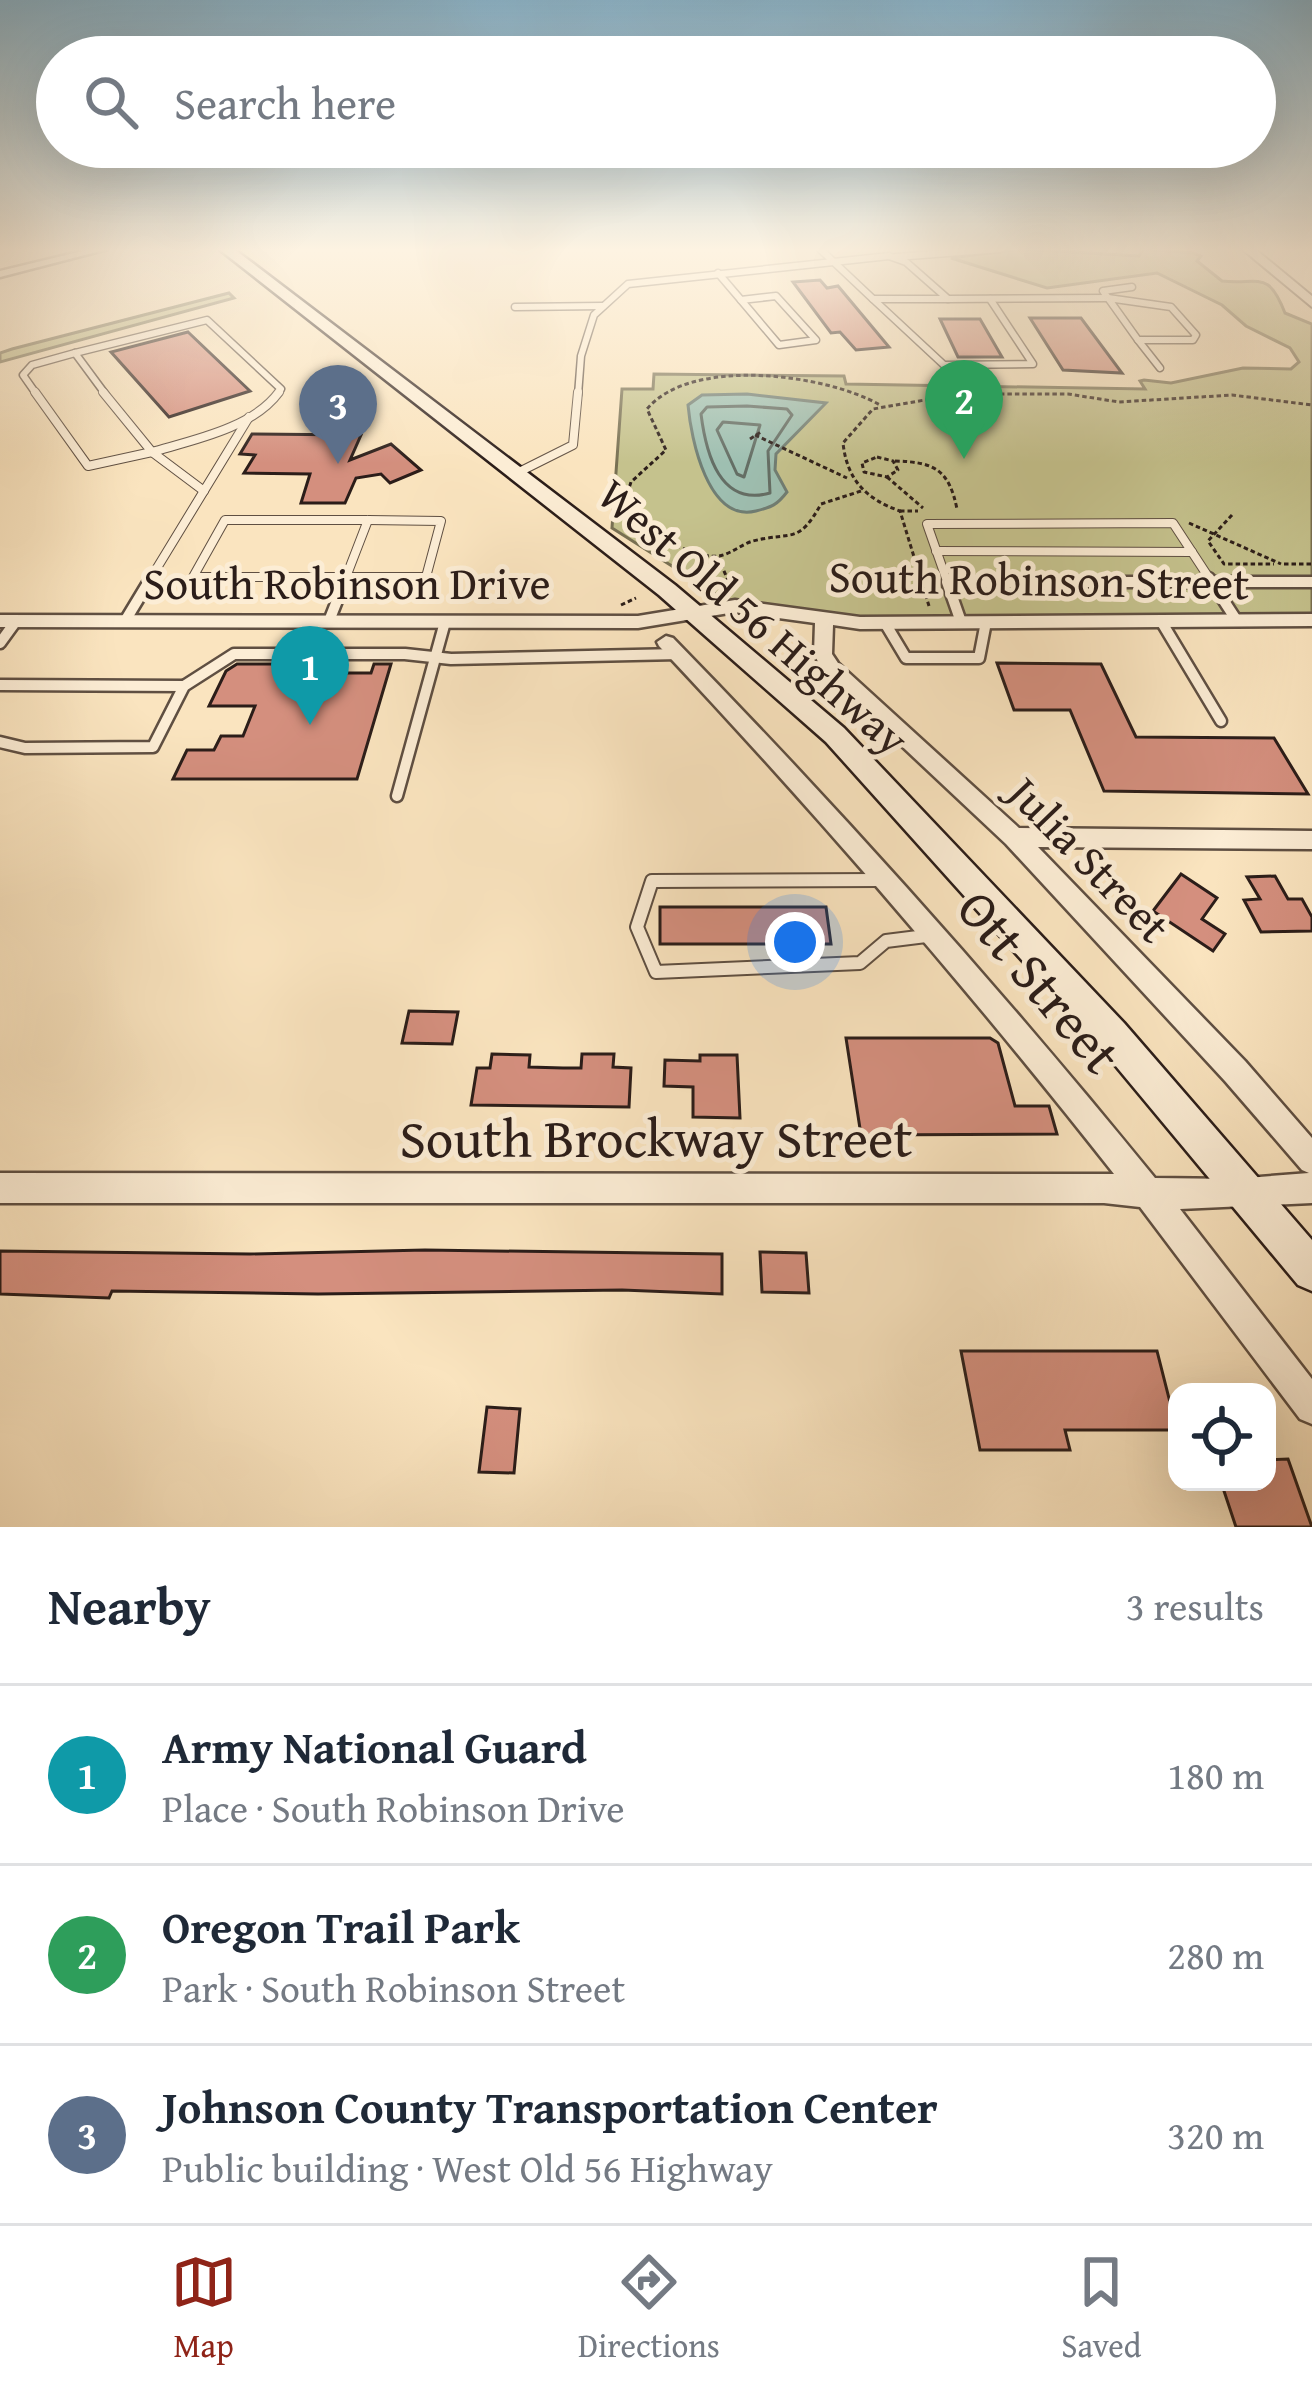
<!DOCTYPE html>
<html lang="en">
<head>
<meta charset="utf-8">
<style>
  body { margin:0; font-family:"Gentium Book Plus",serif; background:#f2f2f3; color:#1f2937 }
  .controls { position:absolute; right:36px; bottom:36px; display:grid; overflow:hidden; border-radius:24px; box-shadow:0 12px 48px #0002 }
  .controls button { width:108px; height:108px; display:grid; place-items:center; padding:0; border:0; border-bottom:3px solid #e0e1e3; background:#fff; color:#1f2937; font:60px sans-serif }
  .you { position:absolute; left:795px; top:942px; width:42px; height:42px; margin:-30px; border:9px solid #fff; border-radius:50%; background:#1a73e8; box-shadow:0 0 0 18px #1a73e833 }
  .badge { display:grid; place-items:center; width:78px; height:78px; border-radius:50%; background:#8f2418; color:#fff; font-size:39px; font-weight:700 }
  .pin { position:absolute; translate:-50% -99px; filter:drop-shadow(0 3px 6px #0008) }
  .pin::after { content:''; position:absolute; top:63px; width:42px; height:36px; background:inherit; clip-path:polygon(0 0,100% 0,50% 100%) }
  .list { margin:0; padding:0; list-style:none }
  h2 { display:flex; justify-content:space-between; align-items:center; height:156px; margin:0; padding:0 48px; font-size:51px }
  h2 small { font-size:39px; font-weight:400; color:#747a83 }
  .list li { display:grid; grid-template-columns:78px 1fr auto; gap:36px; align-items:center; box-sizing:border-box; height:180px; padding:0 48px; border-top:3px solid #e0e1e3 }
  .list b { display:block; font-size:45px; white-space:nowrap }
  .list p { margin:0; font-size:39px; white-space:nowrap; color:#747a83 }
  .list em { font-size:39px; font-style:normal; color:#747a83 }
  .icon { flex:none; width:66px; height:66px; fill:none; stroke:currentColor; stroke-width:2; stroke-linecap:round; stroke-linejoin:round }
  .map { position:relative; flex:none; width:1312px; height:1527px; overflow:hidden }
  .search { position:absolute; background:#fff; box-shadow:0 12px 48px #0002; left:36px; right:36px; top:36px; height:132px; display:flex; align-items:center; gap:30px; box-sizing:border-box; padding:0 42px; border-radius:66px; color:#747a83; font-size:45px }
  .sheet { height:696px; background:#fff }
  nav { display:flex; justify-content:space-around; align-items:center; box-sizing:border-box; height:168px; border-top:3px solid #e0e1e3; background:#fff; font-size:33px; color:#747a83 }
  nav a { display:grid; justify-items:center; gap:6px }
  nav .on { color:#8f2418 }
  .map>svg:first-child { display:block }
</style>
</head>
<body>
<div class="map">
<svg width="1312" height="1527" viewBox="0 0 1312 1527">
  <rect width="100%" height="100%" fill="#fae4bf"/>
  <filter id="stains"><feTurbulence type="fractalNoise" baseFrequency=".00167" numOctaves="4"/><feColorMatrix values="0 0 0 0 .2 0 0 0 0 .09 0 0 0 0 .02 0 0 0 .5 -.17"/></filter>
  <radialGradient id="worn" r=".72"><stop offset=".6" stop-color="#630" stop-opacity="0"/><stop offset="1" stop-color="#630" stop-opacity=".3"/></radialGradient>
  <g fill="#c5c28d" stroke="#787053" stroke-width="3">
    <path d="M1021,249l118,7 4,-7 50,4 8,3 -4,5 25,20c37,4 46,-12 63,32l27,11v296l-452,3 -125,-17 -123,-78 10,-139h31l1,-15 190,2 2,8 299,5 -5,-8 4,-1 27,3 72,-15 48,1 8,-7 -9,-14 -44,-22 -24,-21 -65,-32 -110,15 -96,-30z"/>
    <path d="M229,293l5,5 -234,64v-9l12,-4z"/>
  </g>
  <path fill="#9ebfb1" stroke="#707e74" stroke-width="3" d="M747,394l79,9 -50,51 -1,16 12,22c-10,13 -15,15 -31,19 -48,12 -65,-72 -68,-106l14,-10z"/>
  <g fill="none" stroke-linecap="round" stroke-linejoin="round">
    <g stroke="#646e65" stroke-width="3">
      <path d="M747,406l40,3 5,6 -24,36 2,42c-50,14 -64,-39 -69,-79l6,-7z"/>
      <path d="M723,422l37,3 -16,52 -7,-3 -20,-44z"/>
    </g>
  </g>
  <g fill="#d48f7e" stroke="#2b1d19" stroke-width="3">
    <path d="M820,280l7,8 11,-2 51,61 -33,3 -16,-18 -9,1 -38,-51z"/>
    <path d="M1030,318h51l41,55 -59,-3z"/>
    <path d="M940,319h40l22,38h-44z"/>
    <path d="M188,332l62,59 -81,26 -58,-65z"/>
    <path d="M252,434l109,1 -11,25 41,-16 30,26 -31,13 -9,-9 -25,4 -11,25h-44l9,-29 -66,-1 11,-18 -15,-1z"/>
    <path d="M997,663l104,1 35,73 138,1 34,56 -204,-3 -34,-81h-56z"/>
    <path d="M237,664h106l-3,9h31l3,-9h17l-34,115h-184l14,-29h27l7,-14h22l12,-30h-46l17,-35z"/>
    <path d="M1181,874l36,24 -15,21 23,15 -12,17 -60,-40z"/>
    <path d="M1275,876l13,23h14l10,18v14l-51,1 -17,-32 16,-1 -13,-22z"/>
    <path d="M660,907h166l5,37h-171z"/>
    <path d="M409,1011l49,1 -6,32 -50,-1z"/>
    <path d="M846,1038h144l8,5 17,63h34l8,28 -196,1z"/>
    <path d="M492,1054l38,1 -1,12 34,1h18l1,-14h32l-1,13 18,1 -2,39 -158,-2 6,-37h13z"/>
    <path d="M700,1055h37l3,63 -47,-1v-30l-29,-1 1,-26 35,1z"/>
    <path d="M425,1250l297,4v40l-100,-4 -304,4 -206,-3 -3,7 -109,-4v-43l250,3z"/>
    <path d="M760,1252l46,1 3,40 -47,-1z"/>
    <path d="M961,1351h196l20,79h-112l5,20h-90z"/>
    <path d="M487,1407l33,2 -6,64 -35,-1z"/>
    <path d="M1288,1459l24,68h-76l-15,-45h46v-22z"/>
  </g>
  <g fill="none" stroke-linecap="round" stroke-linejoin="round">
    <g stroke="#5f4f42" stroke-width="9">
      <g id="service-far3">
        <path d="M820,249l53,50h75"/>
        <path d="M896,257l104,-8"/>
        <path d="M718,273l23,27"/>
        <path d="M776,296l40,44 -37,5 -38,-45z"/>
        <path d="M1108,298l63,9 25,28 -3,5h-55z"/>
        <path d="M1108,298l-5,-7 29,-4"/>
        <path d="M873,299l71,66 89,-1 -43,-65"/>
        <path d="M515,307l88,-1"/>
        <path d="M1138,340l22,28"/>
        <path d="M75,353l31,42"/>
        <path d="M75,353l132,-33 74,69 -4,6"/>
        <path d="M37,395l-14,-20 9,-10 43,-12"/>
        <path d="M578,395l3,-39 13,-41 34,-31 261,-28 17,6 42,37 160,-1"/>
      </g>
    </g>
    <g stroke="#5f4f42" stroke-width="10">
      <g id="service-far2">
        <path d="M35,392l53,74 64,-14"/>
        <path d="M103,392l49,60"/>
        <path d="M152,452l52,39"/>
        <path d="M152,452c41,-12 101,-24 127,-60"/>
        <path d="M517,473l56,-28 5,-53"/>
        <path d="M936,551l256,1"/>
        <path d="M346,577h80l15,-56 -73,-1"/>
        <path d="M346,577h-153l32,-57h143"/>
        <path d="M346,577l22,-57"/>
        <path d="M149,581l100,-164"/>
        <path d="M947,581l-20,-57 246,-1 38,58"/>
      </g>
    </g>
    <g stroke="#5f4f42" stroke-width="15">
      <g id="service-far1">
        <path d="M1209,578l28,43"/>
        <path d="M125,621l26,-43"/>
        <path d="M329,621l17,-43"/>
        <path d="M1161,621l60,100"/>
        <path d="M961,622l-14,-40h365"/>
        <path d="M885,623l21,35h73l7,-36"/>
        <path d="M0,643l16,-22"/>
        <path d="M0,685l184,1"/>
        <path d="M0,742l25,6 128,-1 31,-61 50,-32h171l46,5 228,-5"/>
        <path d="M397,796l48,-174"/>
      </g>
    </g>
    <g stroke="#5f4f42" stroke-width="16">
      <path id="service" d="M880,880l-228,1 -15,46 19,45 204,-9 26,-22 48,-6"/>
    </g>
    <g stroke="#5f4f42" stroke-width="5">
      <g id="minor">
        <path d="M91,249h17l-108,28v-6z"/>
        <path d="M735,600l125,17 452,-3v12l-452,3 -27,-4 -1,29 6,9 181,165 293,3v18l-274,-2 207,214 67,77v65l-132,6 132,170v45l-12,-5 -160,-212 -36,-4h-1104v-30l1114,1c-144,-183 -295,-358 -455,-528l-2,-4 9,-6 7,2c169,173 329,352 482,540l79,1 75,-6 -7,-3 -77,-89 -219,-237 -182,-171 -10,-19 1,-31 -80,-11 -97,16 -638,-1v-12l638,1z"/>
      </g>
    </g>
    <g stroke="#5f4f42" stroke-width="4">
      <path id="tertiary" d="M1242,249h13l57,47v11z"/>
    </g>
    <g stroke="#2b1d19" stroke-width="5">
      <path id="secondary" d="M219,249h15l441,336 169,143 280,295 188,217v51l-14,-6 -198,-238 -274,-305 -167,-147z"/>
    </g>
    <g stroke="#2b1d19" stroke-width="3" stroke-dasharray="4.5 3" stroke-linecap="butt">
      <path d="M755,435l92,43"/>
      <path d="M750,439l11,-7"/>
      <path d="M877,457l16,4 5,9 -11,7 -23,-5 -2,-9z"/>
      <path d="M895,461c40,1 54,9 62,48"/>
      <path d="M887,477l36,31"/>
      <path d="M861,491l-40,13c-23,41 -28,27 -68,37 -11,3 -22,13 -34,15 -28,4 -82,-30 -95,-52l7,-22 35,-32 -19,-41c44,-53 179,-35 233,-4"/>
      <path d="M900,511h18"/>
      <path d="M1232,515l-24,26 16,23h50"/>
      <path d="M1189,523l92,41"/>
      <path d="M718,557l15,35"/>
      <path d="M1284,564h28"/>
      <path d="M621,605l15,-7"/>
      <path d="M929,606l-29,-95c-34,-12 -53,-31 -57,-68l30,-34 86,-15h109l51,8 113,-7 80,10"/>
    </g>
    <use href="#service-far3" stroke="#fcedd5" stroke-width="6"/>
    <use href="#service-far2" stroke="#fcedd5" stroke-width="8"/>
    <use href="#service-far1" stroke="#fcedd5" stroke-width="10"/>
    <use href="#service" stroke="#fcedd5" stroke-width="12"/>
    <use href="#minor" fill="#fcedd5" fill-rule="evenodd"/>
    <use href="#tertiary" fill="#fcedd5" fill-rule="evenodd"/>
    <use href="#secondary" fill="#fcedd5" fill-rule="evenodd"/>
  </g>
  <linearGradient id="sky" x2="0" y2="1"><stop stop-color="#8ab8d2"/><stop offset="0.54" stop-color="#fdf3e2"/><stop offset="1" stop-color="#fdf3e2" stop-opacity="0"/></linearGradient>
  <rect width="1312" height="463" fill="url(#sky)"/>
  <g text-anchor="middle" dominant-baseline="central" stroke-width="10" stroke-linejoin="round" paint-order="stroke">
    <g font-size="45" fill="#2b1d19" stroke="#fcedd5">
      <text transform="translate(1039 579) rotate(1)">South Robinson Street</text>
      <text x="347" y="582">South Robinson Drive</text>
      <text transform="translate(754 616) rotate(41)">West Old 56 Highway</text>
      <text transform="translate(1090 859) rotate(46)">Julia Street</text>
    </g>
    <g font-size="54" fill="#2b1d19" stroke="#fcedd5">
      <text transform="translate(1040 981) rotate(50)">Ott Street</text>
      <text x="656" y="1137">South Brockway Street</text>
    </g>
  </g>
  <rect width="100%" height="100%" filter="url(#stains)"/>
  <rect width="100%" height="100%" fill="url(#worn)"/>
</svg>
<div class="controls">
<button><svg class="icon" aria-label="locate" viewBox="0 0 24 24"><circle cx="12" cy="12" r="6"/><path d="M12 2v4M12 18v4M2 12h4M18 12h4"/></svg></button>
</div>
<div class="you"></div>
<div class="pin badge" style="left:310px;top:725px;background:#0f9aa8">1</div>
<div class="pin badge" style="left:964px;top:459px;background:#2e9e5b">2</div>
<div class="pin badge" style="left:338px;top:464px;background:#5c6f8a">3</div>
<div class="search"><svg class="icon" aria-label="search" viewBox="0 0 24 24"><circle cx="10" cy="10" r="6"/><path d="M15 15l6 6"/></svg>Search here</div>
</div>
<section class="sheet">
<h2>Nearby<small>3 results</small></h2>
<ul class="list">
<li><span class="badge" style="background:#0f9aa8">1</span><div><b>Army National Guard</b><p>Place · South Robinson Drive</p></div><em>180 m</em></li>
<li><span class="badge" style="background:#2e9e5b">2</span><div><b>Oregon Trail Park</b><p>Park · South Robinson Street</p></div><em>280 m</em></li>
<li><span class="badge" style="background:#5c6f8a">3</span><div><b>Johnson County Transportation Center</b><p>Public building · West Old 56 Highway</p></div><em>320 m</em></li>
</ul>
</section>
<nav>
<a class="on"><svg class="icon" aria-label="map" viewBox="0 0 24 24"><path d="M3 6l6-2 6 2 6-2v14l-6 2-6-2-6 2zM9 4v14M15 6v14"/></svg>Map</a>
<a><svg class="icon" aria-label="directions" viewBox="0 0 24 24"><path d="M12 3l9 9-9 9-9-9zM9 14v-3h6M13 9l2 2-2 2"/></svg>Directions</a>
<a><svg class="icon" aria-label="saved" viewBox="0 0 24 24"><path d="M7 4h10v16l-5-4-5 4z"/></svg>Saved</a>
</nav>
</body>
</html>
